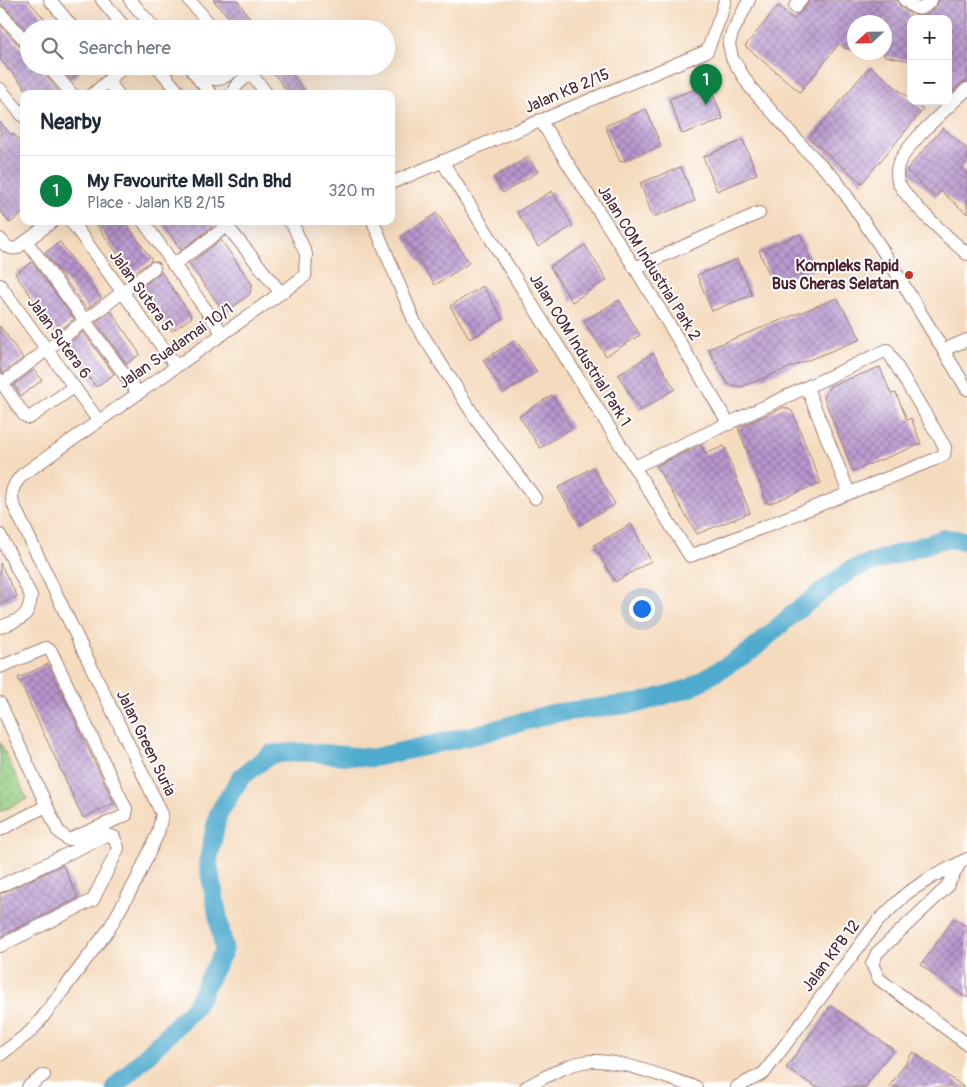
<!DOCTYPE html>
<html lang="en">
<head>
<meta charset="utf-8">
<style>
  body { margin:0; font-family:Pangolin,sans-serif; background:#f2f2f3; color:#1f2937 }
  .controls { position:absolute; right:15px; top:15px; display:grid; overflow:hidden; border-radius:10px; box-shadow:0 5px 20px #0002 }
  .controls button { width:45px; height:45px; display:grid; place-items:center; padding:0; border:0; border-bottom:1px solid #e0e1e3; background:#fff; color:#1f2937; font:25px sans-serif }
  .compass { position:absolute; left:847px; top:15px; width:45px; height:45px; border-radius:50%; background:#fff; box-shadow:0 5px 20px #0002; rotate:248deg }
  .you { position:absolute; left:641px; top:608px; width:18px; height:18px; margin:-12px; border:4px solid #fff; border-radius:50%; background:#1a73e8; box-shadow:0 0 0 8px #1a73e833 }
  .badge { display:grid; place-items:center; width:32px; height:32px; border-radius:50%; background:#0b8043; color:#fff; font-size:16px; font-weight:700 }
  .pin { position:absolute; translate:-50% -41px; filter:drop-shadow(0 1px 2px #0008) }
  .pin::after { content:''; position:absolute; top:26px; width:18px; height:15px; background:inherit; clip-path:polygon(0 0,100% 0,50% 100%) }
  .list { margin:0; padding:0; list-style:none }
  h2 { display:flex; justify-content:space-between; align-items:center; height:65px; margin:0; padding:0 20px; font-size:21px }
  h2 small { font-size:16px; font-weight:400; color:#747a83 }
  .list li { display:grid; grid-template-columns:32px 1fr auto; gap:15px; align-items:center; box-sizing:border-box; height:70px; padding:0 20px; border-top:1px solid #e0e1e3 }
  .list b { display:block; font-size:19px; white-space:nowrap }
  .list p { margin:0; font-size:16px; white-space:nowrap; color:#747a83 }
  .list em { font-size:16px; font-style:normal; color:#747a83 }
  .icon { flex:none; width:28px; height:28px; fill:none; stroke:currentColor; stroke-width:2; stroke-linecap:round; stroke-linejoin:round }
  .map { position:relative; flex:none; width:967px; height:1087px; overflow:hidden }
  .search { position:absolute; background:#fff; box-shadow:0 5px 20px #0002; left:20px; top:20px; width:375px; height:55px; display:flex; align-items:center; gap:12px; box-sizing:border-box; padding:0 18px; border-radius:28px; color:#747a83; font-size:19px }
  .panel { position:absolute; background:#fff; box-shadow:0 5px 20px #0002; left:20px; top:90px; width:375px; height:135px; border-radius:10px }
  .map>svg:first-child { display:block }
</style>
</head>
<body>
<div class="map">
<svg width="967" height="1087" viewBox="0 0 967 1087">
  <defs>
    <pattern id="green-dots" width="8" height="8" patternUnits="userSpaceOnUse" patternTransform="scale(1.25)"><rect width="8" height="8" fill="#94cc80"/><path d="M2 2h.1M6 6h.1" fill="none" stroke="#81af6f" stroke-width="1.8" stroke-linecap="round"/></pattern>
    <pattern id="building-cross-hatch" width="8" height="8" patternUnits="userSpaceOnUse" patternTransform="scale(1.25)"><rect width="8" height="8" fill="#b796ce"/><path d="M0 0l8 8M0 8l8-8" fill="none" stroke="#977aa7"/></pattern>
  </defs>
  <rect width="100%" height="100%" fill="#fff"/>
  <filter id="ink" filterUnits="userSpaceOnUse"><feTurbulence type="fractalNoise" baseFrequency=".02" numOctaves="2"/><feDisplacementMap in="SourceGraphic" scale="10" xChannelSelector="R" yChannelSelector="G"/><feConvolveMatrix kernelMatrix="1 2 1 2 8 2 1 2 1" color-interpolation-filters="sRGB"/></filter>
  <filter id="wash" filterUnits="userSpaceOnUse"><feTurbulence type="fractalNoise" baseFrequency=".0096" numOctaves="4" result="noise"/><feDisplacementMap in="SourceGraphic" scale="20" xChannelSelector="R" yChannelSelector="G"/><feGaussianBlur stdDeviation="1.12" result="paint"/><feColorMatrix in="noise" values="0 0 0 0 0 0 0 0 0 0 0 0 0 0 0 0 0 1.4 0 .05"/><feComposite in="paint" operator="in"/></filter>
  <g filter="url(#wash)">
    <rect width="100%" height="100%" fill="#f5dbbe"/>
    <path fill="url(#green-dots)" stroke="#6f7656" d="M0,742l27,57 -27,13z"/>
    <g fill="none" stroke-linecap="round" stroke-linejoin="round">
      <path stroke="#4fabcd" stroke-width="19" d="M115,1087l79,-79 30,-58 -16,-88 10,-48 23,-37 30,-23 35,-2 66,6 103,-23 79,-22 85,-10 51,-15 61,-37 44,-39 57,-43 94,-31 21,3"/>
    </g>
    <g id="blocks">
      <g fill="url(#building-cross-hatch)">
        <path d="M0,0h28l25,29h-24v4l-23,-25 -6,-3z"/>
        <path d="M213,0h24l21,29h-17l-7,-9 -2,1z"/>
        <path d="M809,0h88l3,6 11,9v46l-27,-5v-34h-30v28l-10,-2 -5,-4 -39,48 -55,-46 33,-40 15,13 8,-7 6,-7z"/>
        <path d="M939,0h28v81l-6,2 -10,10 -3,-2v-72h-36l2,-3h8l7,-3 8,-8z"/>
        <path d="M0,25l23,25 6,3v13h11l2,5 17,21 -2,2h-27l-30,-35z"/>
        <path d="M59,66h28l-16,14z"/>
        <path d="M277,66h9l21,28h-18l-17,-23z"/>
        <path d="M870,66l53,44 -61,73 -53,-45z"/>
        <path d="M709,84l14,35 -41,15 -13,-35z"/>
        <path d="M646,109l15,37 -41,16 -15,-36z"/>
        <path d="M0,122l11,13 2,-2 11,13v66l-14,11 -10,-12z"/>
        <path d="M943,128l24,21v12l-6,8 6,5v40l-26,-23 -6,6 -29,-27z"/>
        <path d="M743,140l14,34 -40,17 -14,-34z"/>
        <path d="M528,157l10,15 -35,21 -9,-16z"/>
        <path d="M681,167l14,34 -42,16 -13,-34z"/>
        <path d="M552,191l21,35 -35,21 -21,-35z"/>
        <path d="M437,213l32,50 -34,22 -32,-50z"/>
        <path d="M94,221h30l28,39 -20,14z"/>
        <path d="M160,221h47l5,6 -31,23z"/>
        <path d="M800,234l15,35 -41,17 -15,-35z"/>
        <path d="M221,240l31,44 -2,10 -25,19 -36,-49z"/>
        <path d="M60,242l41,56 -14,11 -42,-56z"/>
        <path d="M585,245l22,35 -35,22 -22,-35z"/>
        <path d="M737,259l15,36 -40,16 -15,-36z"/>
        <path d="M32,262l42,57 -17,13 -42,-58z"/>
        <path d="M161,272l31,45 -20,14 -31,-43z"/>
        <path d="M483,286l20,33 -33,20 -20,-33z"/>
        <path d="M837,298l24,41 -120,48 -13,-3 -20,-35z"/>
        <path d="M619,300l21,35 -34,21 -22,-35z"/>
        <path d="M111,311l29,43 -13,10 -31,-42z"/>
        <path d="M0,326l23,32 -20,15 -3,-2z"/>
        <path d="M83,332l31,42 -18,13 -30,-41z"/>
        <path d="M516,340l21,32 -33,21 -21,-33z"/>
        <path d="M653,353l22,36 -35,22 -22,-36z"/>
        <path d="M880,367l11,27 5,-1 11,27 4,-2 10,26 -68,27 -29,-73 6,-12z"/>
        <path d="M34,370l8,10 -21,16 -7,-11z"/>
        <path d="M552,395l20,33 -32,20 -21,-32z"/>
        <path d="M784,407l8,4 29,72 -53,21 -30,-76z"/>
        <path d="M701,445l4,9 19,-8 26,67 -53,21 -41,-68z"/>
        <path d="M593,467l22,37 -35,21 -22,-37z"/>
        <path d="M631,524l20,37 -36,21 -21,-37z"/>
        <path d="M0,563l17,33 -17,9z"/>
        <path d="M48,664l66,139 -31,15 -65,-140z"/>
        <path d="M63,865l15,33 -78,39v-43z"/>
        <path d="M954,918l13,9v71l-46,-33z"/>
        <path d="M831,1006l62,43 -28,38h-49l-30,-19z"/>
        <path d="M913,1052l51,35h-75z"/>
      </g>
    </g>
  </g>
  <g filter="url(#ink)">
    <use href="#blocks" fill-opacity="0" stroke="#a07d74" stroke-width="1"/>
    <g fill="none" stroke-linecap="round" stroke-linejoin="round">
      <g stroke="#a07d74" stroke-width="14">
        <g id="minor">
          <path d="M50,0l24,29"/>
          <path d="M102,0l24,29"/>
          <path d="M130,0l25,29"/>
          <path d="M189,0l25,29"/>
          <path d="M749,0l-17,33 -3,11 3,14 18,29 55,62 31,31 44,66 87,143"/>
          <path d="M905,0c11,10 16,13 26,0"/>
          <path d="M795,7l6,-7"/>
          <path d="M0,13l29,32"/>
          <path d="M48,66l24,28"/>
          <path d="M157,66l23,28"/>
          <path d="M245,66l22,28"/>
          <path d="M193,72c22,11 28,10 47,-6"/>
          <path d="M197,77l14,17"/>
          <path d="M108,81l10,13"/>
          <path d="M0,89l24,28"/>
          <path d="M967,89c-16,16 -68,60 -70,81 0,3 0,9 1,11 5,16 55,61 69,73"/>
          <path d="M93,94l32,-28"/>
          <path d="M232,94l4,-8 14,-13"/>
          <path d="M540,120l95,148 94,156"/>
          <path d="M442,161l248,395 243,-96 11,-5 1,-8 -58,-97 -253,117"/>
          <path d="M391,183l316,-132 14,-36 4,-15"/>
          <path d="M71,221l105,145"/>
          <path d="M143,221l80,113"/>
          <path d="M223,221l58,72"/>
          <path d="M373,221l42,102 65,102 55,73"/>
          <path d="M0,239c5,6 8,11 17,9l36,-27"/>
          <path d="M27,242l111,151"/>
          <path d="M173,265l54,-39"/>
          <path d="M635,268l124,-55"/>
          <path d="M0,285l98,135"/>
          <path d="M943,350l24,-10"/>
          <path d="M0,380l24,35 5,3 45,-31"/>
          <path d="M2,384l152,-116"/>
          <path d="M807,388l42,105"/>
          <path d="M0,535l31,61c-2,23 -12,24 -31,31"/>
          <path d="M0,667l46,-19 5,3 75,158v6l-55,24h-4l-9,-8 -58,-128"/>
          <path d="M0,830l46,-24"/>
          <path d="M960,863l-14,25 -69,65 -5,11 7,15 88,65"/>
          <path d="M0,886l107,-51 7,2 4,11 -1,3 -24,49 -93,46"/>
          <path d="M0,1055l30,-23 9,-10 70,-93 27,-48 22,-48 4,-19 -148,-308c-5,-13 -1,-21 8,-31l283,-199 1,-22 -13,-29 -4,-4"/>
          <path d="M28,1087l16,-12"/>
          <path d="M526,1087c18,-9 37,-21 57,-25 31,-6 82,16 113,25"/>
          <path d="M737,1087l27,-14 114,-152 29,-28 25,-16 35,-18"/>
        </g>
      </g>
      <use href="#minor" stroke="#fff" stroke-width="12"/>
    </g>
  </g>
  <circle fill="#c8321e" stroke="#fff" stroke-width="2" cx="909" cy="275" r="5"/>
  <g text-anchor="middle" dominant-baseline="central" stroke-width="4" stroke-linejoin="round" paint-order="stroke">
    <g font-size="16" fill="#4a1f2b" stroke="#fff">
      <text transform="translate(567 91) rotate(-23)">Jalan KB 2/15</text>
      <text transform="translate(649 263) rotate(58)">Jalan COM Industrial Park 2</text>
      <text transform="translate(141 291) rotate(54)">Jalan Sutera 5</text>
      <text transform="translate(59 338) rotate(54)">Jalan Sutera 6</text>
      <text transform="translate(176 346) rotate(-35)">Jalan Suadamai 10/1</text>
      <text transform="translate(580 350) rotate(58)">Jalan COM Industrial Park 1</text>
      <text transform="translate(146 743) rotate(64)">Jalan Green Suria</text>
      <text transform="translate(831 956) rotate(-53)">Jalan KPB 12</text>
    </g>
    <g font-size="16" font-weight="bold" fill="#4a1f2b" stroke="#fff" text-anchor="end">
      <text x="899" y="266">Kompleks Rapid<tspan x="899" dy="18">Bus Cheras Selatan</tspan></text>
    </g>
  </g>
</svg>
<div class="controls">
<button>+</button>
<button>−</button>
</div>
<svg class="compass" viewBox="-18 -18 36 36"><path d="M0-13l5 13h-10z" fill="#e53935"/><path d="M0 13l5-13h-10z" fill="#747a83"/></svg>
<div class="you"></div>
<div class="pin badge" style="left:706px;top:105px">1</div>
<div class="search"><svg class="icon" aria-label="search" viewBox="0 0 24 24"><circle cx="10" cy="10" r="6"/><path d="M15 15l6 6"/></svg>Search here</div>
<section class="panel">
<h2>Nearby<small></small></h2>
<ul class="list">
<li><span class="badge">1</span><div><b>My Favourite Mall Sdn Bhd</b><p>Place · Jalan KB 2/15</p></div><em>320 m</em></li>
</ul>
</section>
</div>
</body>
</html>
